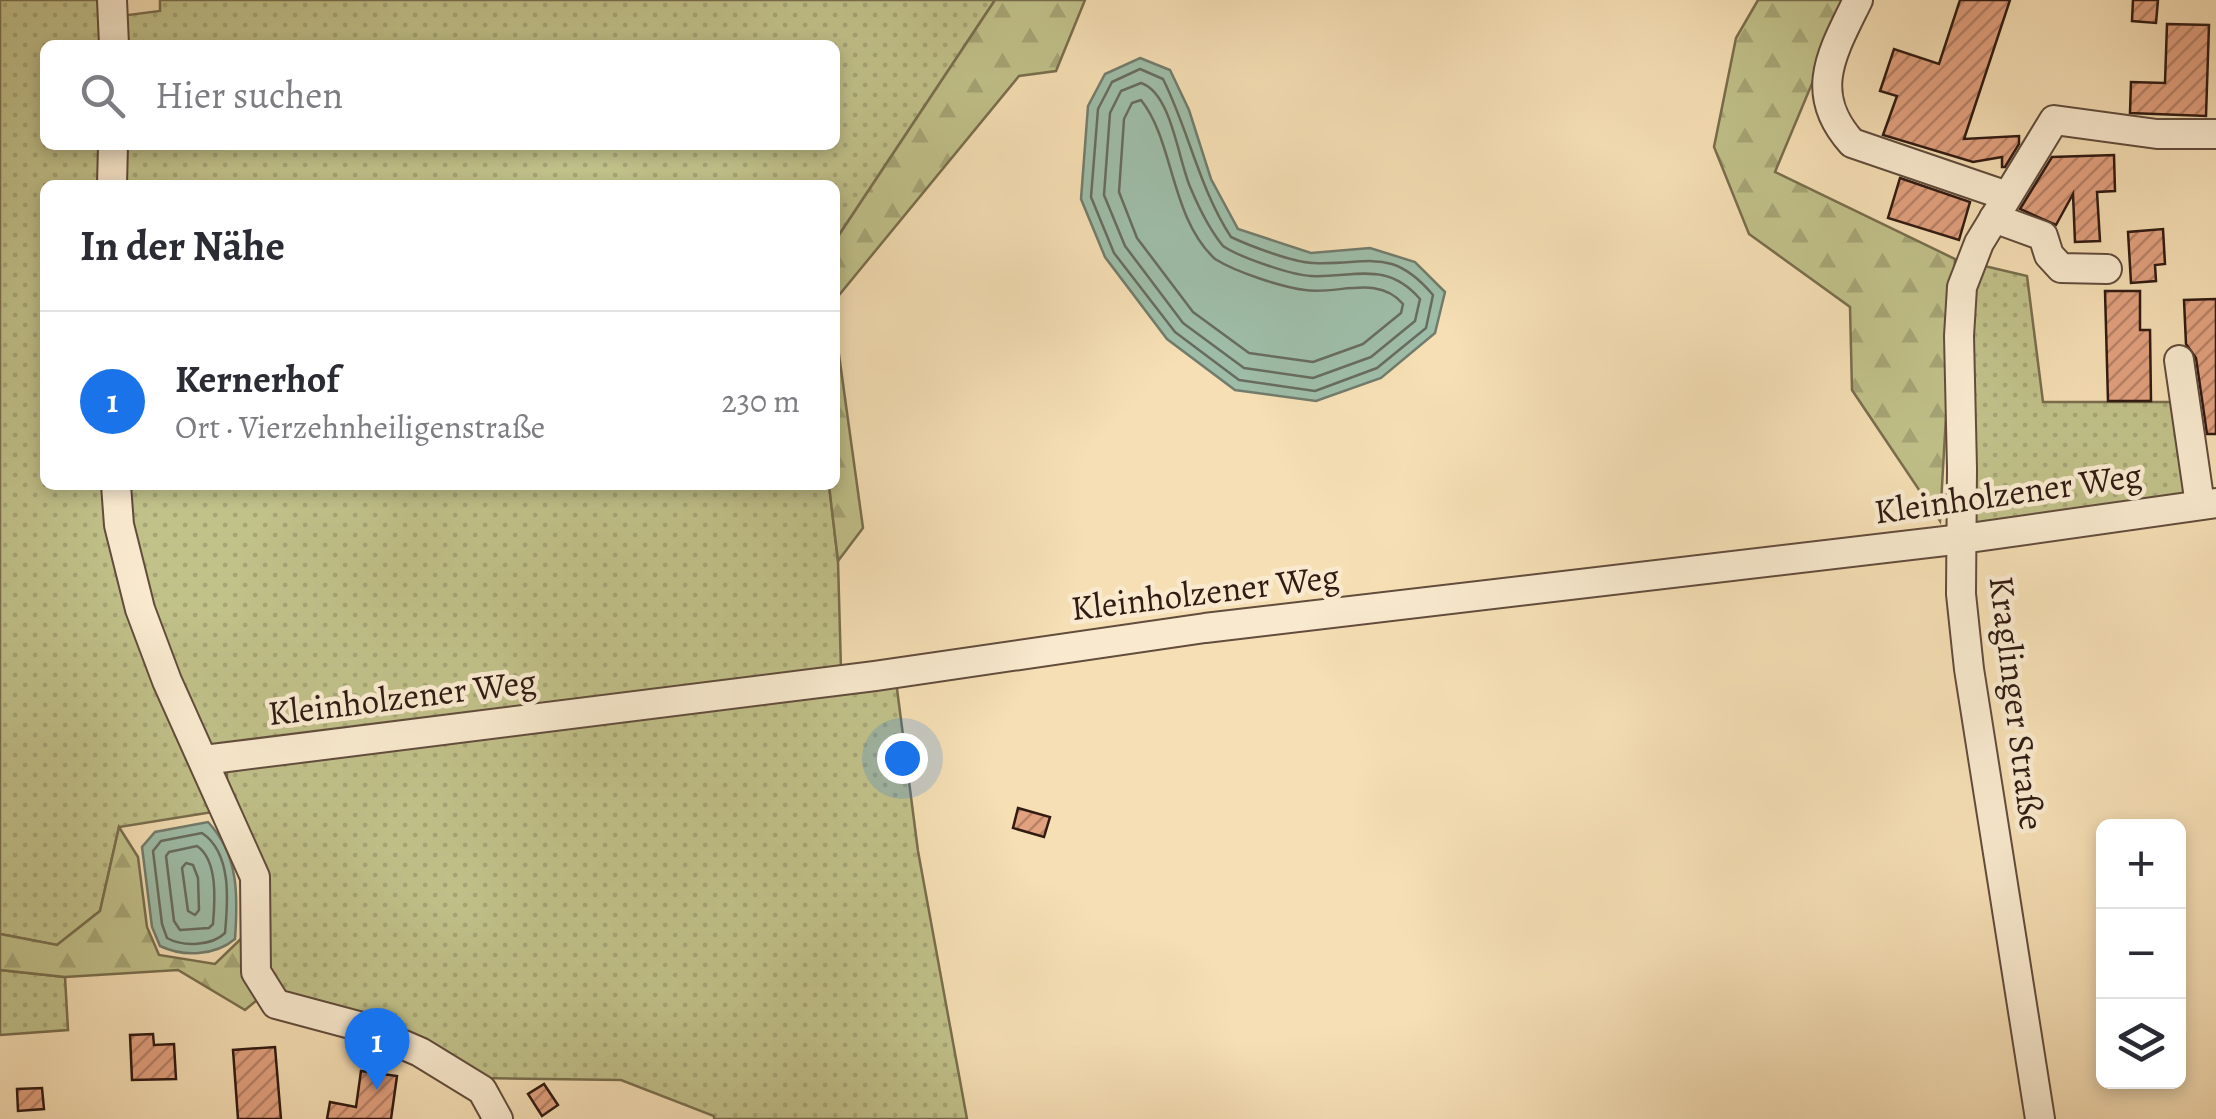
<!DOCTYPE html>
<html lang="de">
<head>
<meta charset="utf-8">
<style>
  body { margin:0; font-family:Alegreya,serif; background:#f7f7f7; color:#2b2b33 }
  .controls { position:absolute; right:30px; bottom:30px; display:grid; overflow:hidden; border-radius:15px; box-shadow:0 5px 15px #0003 }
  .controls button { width:90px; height:90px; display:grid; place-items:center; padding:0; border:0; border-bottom:2px solid #e1e1e2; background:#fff; color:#2b2b33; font:50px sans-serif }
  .you { position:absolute; left:902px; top:758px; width:35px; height:35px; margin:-25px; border:8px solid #fff; border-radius:50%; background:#1a73e8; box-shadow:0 0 0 15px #1a73e833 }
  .badge { display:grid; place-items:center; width:65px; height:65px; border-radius:50%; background:#1a73e8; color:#fff; font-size:32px; font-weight:700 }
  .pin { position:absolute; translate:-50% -82px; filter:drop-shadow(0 2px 5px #0008) }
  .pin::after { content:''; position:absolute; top:52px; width:35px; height:30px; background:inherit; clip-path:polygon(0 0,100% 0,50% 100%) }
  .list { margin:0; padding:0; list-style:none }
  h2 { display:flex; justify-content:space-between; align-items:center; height:130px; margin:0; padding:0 40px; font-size:42px }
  h2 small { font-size:32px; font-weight:400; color:#7c7c81 }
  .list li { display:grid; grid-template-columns:65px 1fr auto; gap:30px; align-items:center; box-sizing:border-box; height:180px; padding:0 40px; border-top:2px solid #e1e1e2 }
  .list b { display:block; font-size:38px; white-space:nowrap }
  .list p { margin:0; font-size:32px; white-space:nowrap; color:#7c7c81 }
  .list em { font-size:32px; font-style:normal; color:#7c7c81 }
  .icon { flex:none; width:55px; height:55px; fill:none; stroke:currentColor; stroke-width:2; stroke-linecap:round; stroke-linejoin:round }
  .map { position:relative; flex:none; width:2216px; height:1119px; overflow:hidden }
  .search { position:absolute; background:#fff; box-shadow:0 5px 15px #0003; left:40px; top:40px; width:800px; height:110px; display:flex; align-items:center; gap:25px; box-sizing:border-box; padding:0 35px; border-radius:15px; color:#7c7c81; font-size:38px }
  .panel { position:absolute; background:#fff; box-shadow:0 5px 15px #0003; left:40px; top:180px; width:800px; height:310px; border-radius:15px }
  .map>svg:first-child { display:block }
</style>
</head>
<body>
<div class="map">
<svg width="2216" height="1119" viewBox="0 0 2216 1119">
  <defs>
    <pattern id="grass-dots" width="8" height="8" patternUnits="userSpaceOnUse" patternTransform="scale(2.5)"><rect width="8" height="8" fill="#c1c18a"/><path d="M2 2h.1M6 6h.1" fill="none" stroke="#a6a576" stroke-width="1.8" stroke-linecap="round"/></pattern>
    <pattern id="forest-firs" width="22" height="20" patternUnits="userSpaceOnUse" patternTransform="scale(2.5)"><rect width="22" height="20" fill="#c1c18a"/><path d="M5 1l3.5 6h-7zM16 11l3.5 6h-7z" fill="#a6a576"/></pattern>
    <pattern id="building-hatch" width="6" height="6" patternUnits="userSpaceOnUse" patternTransform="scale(2.5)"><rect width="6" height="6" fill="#e2a17f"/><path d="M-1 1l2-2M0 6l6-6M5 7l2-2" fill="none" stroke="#b88267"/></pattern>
  </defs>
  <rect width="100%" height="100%" fill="#f6dfb5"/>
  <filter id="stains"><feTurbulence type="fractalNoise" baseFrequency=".002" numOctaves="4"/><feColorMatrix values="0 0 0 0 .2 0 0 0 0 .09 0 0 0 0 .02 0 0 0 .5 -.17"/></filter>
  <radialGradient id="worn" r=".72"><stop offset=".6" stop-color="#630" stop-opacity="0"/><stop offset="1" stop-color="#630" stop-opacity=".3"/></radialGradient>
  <g fill="url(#grass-dots)" stroke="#796e4e" stroke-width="2.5">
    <path d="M0,0h107v45h-62v100h61v40h-61v300h61l113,326 -100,16 -19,84 -43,34 -57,-11z"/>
    <path d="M160,0h835l-160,241v-56h-716l-1,-40h717v-100h-716l1,-29 40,-5z"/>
    <path d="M1976,264l51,12 16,126h134l11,96 -212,28 -14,-189z"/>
    <path d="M124,485h705l9,76 3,109 -630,77 -68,-153z"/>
    <path d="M896,681l22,170 49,268h-253v-3l-93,-36 -141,-2 -210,-91 -43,-198v-18z"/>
    <path d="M0,970l65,7 3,53 -68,5z"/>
  </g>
  <g fill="url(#forest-firs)" stroke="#796e4e" stroke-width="2.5">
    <path d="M995,0h90l-29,71 -37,5 -184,224v-59z"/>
    <path d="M1758,0h89l-72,172 180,87 -15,262 -88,-131 -2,-83 -101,-73 -35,-87 22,-109z"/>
    <path d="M835,326l28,202 -25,33 -9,-76h6z"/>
    <path d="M119,827l19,30 9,70 12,28 56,9 34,-33 13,65 -17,14 -67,-40 -113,7 -65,-7v-36l57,11 43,-34z"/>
  </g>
  <g fill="#9ebda8" stroke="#727c6c" stroke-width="2.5">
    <path d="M1140,58l30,12 19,40 22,69 27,50 73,24 59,-5 45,14 30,30 -10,41 -54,45 -65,23 -81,-11 -68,-51 -62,-82 -24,-58 7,-93 17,-32z"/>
    <path d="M208,822c31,33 30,74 27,117 -20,17 -52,18 -75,7l-8,-19 -10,-80 13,-15z"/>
  </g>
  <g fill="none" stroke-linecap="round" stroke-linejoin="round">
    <g stroke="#686c5e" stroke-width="2.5">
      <path d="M1140,69l23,10c26,52 36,109 68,158 19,9 61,25 82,26 54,3 78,-18 120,32l-7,33 -49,40 -62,23 -76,-11 -64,-48 -61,-79 -23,-56 7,-88 14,-27z"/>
      <path d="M1141,83c31,10 37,78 50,106 8,19 19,41 32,57 16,11 68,29 88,30 43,2 75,-16 109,23l-5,22 -44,36 -58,21 -69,-10 -61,-45 -58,-77 -21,-51 6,-82 11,-22z"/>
      <path d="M1141,100c33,41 29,117 74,159 21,13 66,28 90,31 33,5 73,-16 98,14l-2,9 -38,31 -50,18 -64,-9 -56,-41 -56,-74 -18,-46 5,-73 8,-16z"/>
      <path d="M202,833c30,20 26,68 23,100 -13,13 -42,14 -58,5l-5,-14 -9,-73 8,-10z"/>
      <path d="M197,846c21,14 18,55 16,78l-4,4 -29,2 -6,-9 -8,-65 3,-4z"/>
      <path d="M186,863l7,2 5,13 1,32 -4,5 -7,-4 -6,-43z"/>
    </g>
  </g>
  <g fill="url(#building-hatch)" stroke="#311b13" stroke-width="2.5">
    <path d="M1960,0h50l-46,139 55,-3v8l-14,23h-3v-10l-29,5 -90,-27 14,-39 -17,-5 14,-42 45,15z"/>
    <path d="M2133,0h25l-2,23 -24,-2z"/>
    <path d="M2167,24l42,1 -3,91 -76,-3 1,-31 34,1z"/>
    <path d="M2114,155l1,36 -18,1 3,49 -25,1 -2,-48 -17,31 -36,-16 32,-52z"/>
    <path d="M1900,178l70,24 -11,38 -71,-22z"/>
    <path d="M2163,229l2,35 -10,1 1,16 -25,2 -3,-51z"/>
    <path d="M2105,291h35v39h10l1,71h-43z"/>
    <path d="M2216,299v135h-9l-11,-76 -10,-14 -2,-44z"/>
    <path d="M1018,808l32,9 -6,20 -31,-9z"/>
    <path d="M153,1034l1,11 20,-1 2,35 -44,1 -2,-45z"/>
    <path d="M275,1047l6,72h-43l-5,-69z"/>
    <path d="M361,1071l36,5 -6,43h-64l3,-17 26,5z"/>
    <path d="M544,1084l14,21 -16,11 -14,-22z"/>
    <path d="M42,1088l2,21 -26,2 -1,-22z"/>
  </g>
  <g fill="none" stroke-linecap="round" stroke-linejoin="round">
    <g stroke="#624c3c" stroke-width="32">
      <g id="minor">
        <path d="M112,0l2,45"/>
        <path d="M1858,0c-26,53 -51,93 -6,143l155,53"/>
        <path d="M112,185l1,-40"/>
        <path d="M1994,218l49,18 6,19 12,13 46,1"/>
        <path d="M2179,360l21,145"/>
        <path d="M116,485l3,40 21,84 27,72 88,196 1,95 20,32 86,23 58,25 62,38 16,29"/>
        <path d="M204,760l671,-84 330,-48 757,-89 254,-36"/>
        <path d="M2040,1119l-71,-450 -8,-75 1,-125 -3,-133 3,-49 17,-44 75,-123 103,14h59"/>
      </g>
    </g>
    <use href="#minor" stroke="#f9eacf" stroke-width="28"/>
  </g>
  <g text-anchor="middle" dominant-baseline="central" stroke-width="9" stroke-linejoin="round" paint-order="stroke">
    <g font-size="35" fill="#311b13" stroke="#f9eacf">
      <text transform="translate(2008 493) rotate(-8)">Kleinholzener Weg</text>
      <text transform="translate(1205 592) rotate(-7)">Kleinholzener Weg</text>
      <text transform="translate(402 697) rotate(-7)">Kleinholzener Weg</text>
      <text transform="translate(2017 703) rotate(83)">Kraglinger Straße</text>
    </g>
  </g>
  <rect width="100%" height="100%" filter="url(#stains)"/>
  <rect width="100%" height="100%" fill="url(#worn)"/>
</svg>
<div class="controls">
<button>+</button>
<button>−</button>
<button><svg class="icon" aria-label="layers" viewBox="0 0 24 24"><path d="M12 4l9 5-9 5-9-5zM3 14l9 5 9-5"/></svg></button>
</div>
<div class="you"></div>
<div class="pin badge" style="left:377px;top:1090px">1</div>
<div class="search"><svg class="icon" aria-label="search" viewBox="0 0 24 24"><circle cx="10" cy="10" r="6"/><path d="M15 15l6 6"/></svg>Hier suchen</div>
<section class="panel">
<h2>In der Nähe<small></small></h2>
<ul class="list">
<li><span class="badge">1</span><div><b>Kernerhof</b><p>Ort · Vierzehnheiligenstraße</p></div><em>230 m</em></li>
</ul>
</section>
</div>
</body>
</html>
